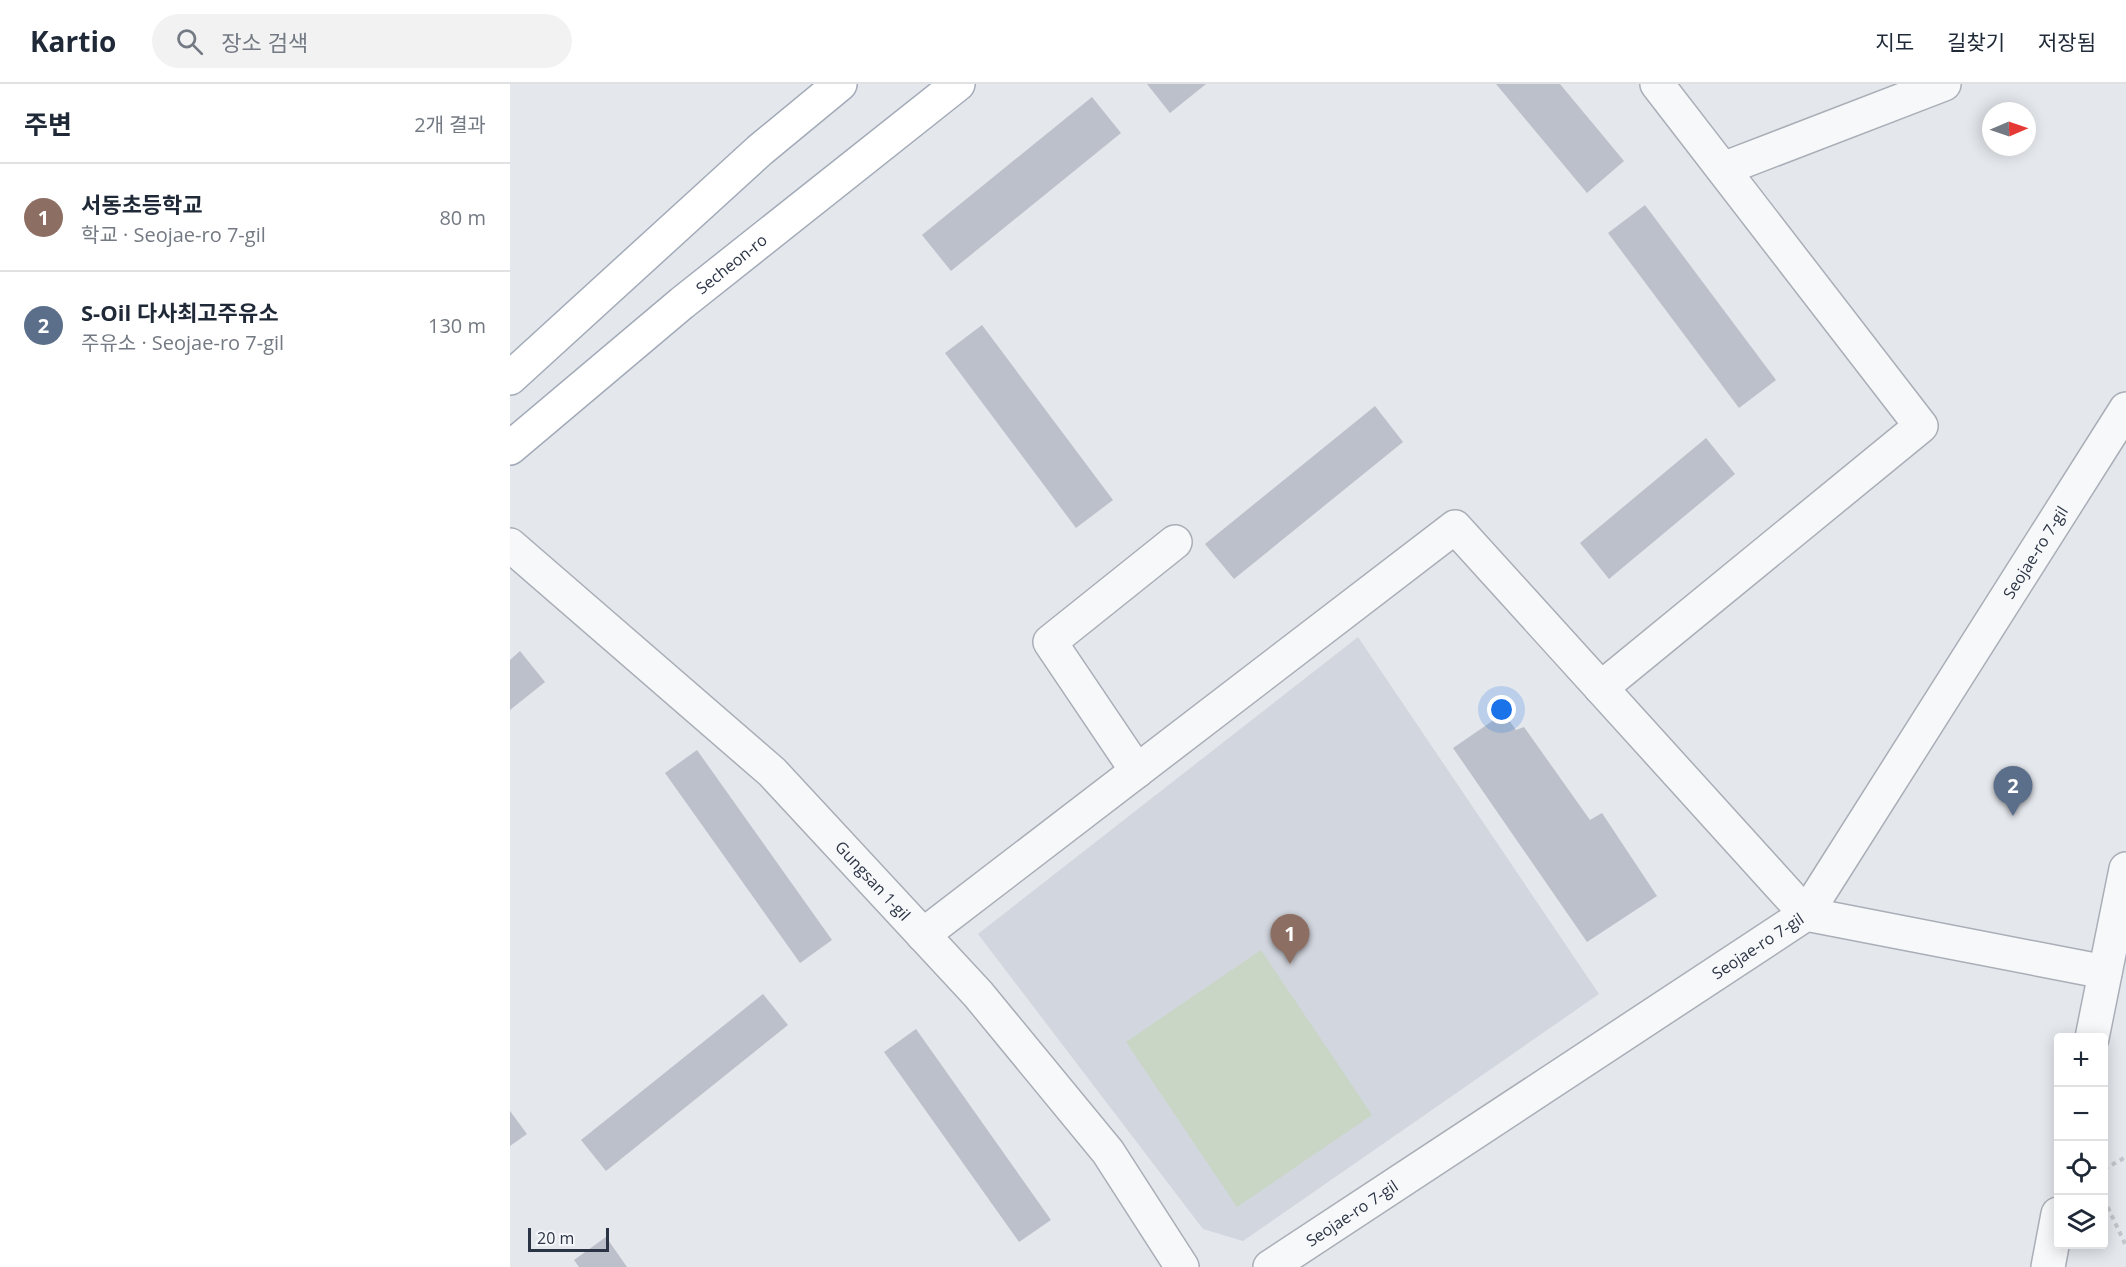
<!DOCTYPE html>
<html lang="ko">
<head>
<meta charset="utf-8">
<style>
  body { margin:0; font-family:"Open Sans","Noto Sans KR",sans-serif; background:#f2f2f3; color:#1f2937 }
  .controls { position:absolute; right:18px; bottom:18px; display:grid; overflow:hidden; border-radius:6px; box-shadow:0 3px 15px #0003 }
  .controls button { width:54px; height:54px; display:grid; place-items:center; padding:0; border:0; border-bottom:2px solid #e0e1e3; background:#fff; color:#1f2937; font:30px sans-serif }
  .compass { position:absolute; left:1472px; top:18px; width:54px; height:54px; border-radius:50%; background:#fff; box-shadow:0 3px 15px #0003; rotate:88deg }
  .scale { position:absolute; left:18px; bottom:15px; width:81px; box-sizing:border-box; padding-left:6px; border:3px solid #2b3445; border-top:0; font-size:16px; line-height:21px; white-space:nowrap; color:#2b3445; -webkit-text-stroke:4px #f4f6f9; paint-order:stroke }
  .you { position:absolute; left:992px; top:626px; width:21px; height:21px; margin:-15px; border:4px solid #fff; border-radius:50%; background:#1a73e8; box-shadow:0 0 0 9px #1a73e833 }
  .badge { display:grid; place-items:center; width:39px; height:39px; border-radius:50%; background:#1a73e8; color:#fff; font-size:20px; font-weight:700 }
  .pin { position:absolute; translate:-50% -50px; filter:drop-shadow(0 2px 3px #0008) }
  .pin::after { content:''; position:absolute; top:32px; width:21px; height:18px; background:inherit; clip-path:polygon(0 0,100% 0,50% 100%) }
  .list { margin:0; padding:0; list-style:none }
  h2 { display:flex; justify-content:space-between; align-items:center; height:78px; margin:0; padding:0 24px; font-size:26px }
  h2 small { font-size:20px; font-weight:400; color:#747a83 }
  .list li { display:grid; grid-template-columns:39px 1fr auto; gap:18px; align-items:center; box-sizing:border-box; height:108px; padding:0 24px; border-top:2px solid #e0e1e3 }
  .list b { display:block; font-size:22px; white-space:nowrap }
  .list p { margin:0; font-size:20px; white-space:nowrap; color:#747a83 }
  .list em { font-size:20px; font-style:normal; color:#747a83 }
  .icon { flex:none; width:33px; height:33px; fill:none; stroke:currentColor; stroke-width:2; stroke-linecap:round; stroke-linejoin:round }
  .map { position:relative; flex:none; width:1616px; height:1183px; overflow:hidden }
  header { display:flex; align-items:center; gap:36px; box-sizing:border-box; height:84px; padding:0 30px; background:#fff; border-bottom:2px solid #e0e1e3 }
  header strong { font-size:28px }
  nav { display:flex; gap:33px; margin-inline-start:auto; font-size:21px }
  .search { width:420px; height:54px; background:#f2f2f3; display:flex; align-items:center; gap:15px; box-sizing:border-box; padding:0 21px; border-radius:33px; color:#747a83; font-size:22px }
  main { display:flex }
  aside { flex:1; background:#fff }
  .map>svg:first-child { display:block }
</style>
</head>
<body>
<header>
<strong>Kartio</strong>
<div class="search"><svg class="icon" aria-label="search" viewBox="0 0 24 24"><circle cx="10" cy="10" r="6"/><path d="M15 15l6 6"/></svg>장소 검색</div>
<nav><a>지도</a><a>길찾기</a><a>저장됨</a></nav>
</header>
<main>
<aside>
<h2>주변<small>2개 결과</small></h2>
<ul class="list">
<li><span class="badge" style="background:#8d6e63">1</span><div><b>서동초등학교</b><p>학교 · Seojae-ro 7-gil</p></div><em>80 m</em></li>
<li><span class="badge" style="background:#5c6f8a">2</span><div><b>S-Oil 다사최고주유소</b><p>주유소 · Seojae-ro 7-gil</p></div><em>130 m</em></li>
</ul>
</aside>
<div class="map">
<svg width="1616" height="1183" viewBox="0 0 1616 1183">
  <rect width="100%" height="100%" fill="#e4e7ec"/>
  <path fill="#d2d6de" d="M848,553l241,357 -356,247 -40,-12 -225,-295z"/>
  <path fill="#c9d6c5" d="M751,866l111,165 -135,92 -111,-165z"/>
  <g fill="#bbc0ca">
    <path d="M637,0h59l-36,29z"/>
    <path d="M986,0h64l64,77 -37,32z"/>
    <path d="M582,13l29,36 -170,138 -29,-36z"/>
    <path d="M1135,121l131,175 -37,28 -131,-175z"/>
    <path d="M472,241l131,175 -37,28 -131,-175z"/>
    <path d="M865,322l28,36 -169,137 -29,-35z"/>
    <path d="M1196,354l29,36 -126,105 -29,-36z"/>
    <path d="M10,567l25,31 -35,28v-50z"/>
    <path d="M994,629l12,17 8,-3 66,93 12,-7 55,83 -70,46 -134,-194z"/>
    <path d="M187,666l135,190 -32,23 -135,-190z"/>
    <path d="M253,910l25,31 -182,146 -25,-31z"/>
    <path d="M406,945l135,191 -32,22 -135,-190z"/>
    <path d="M0,1027l17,23 -17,12z"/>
    <path d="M96,1153l21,30h-48l-5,-7z"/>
  </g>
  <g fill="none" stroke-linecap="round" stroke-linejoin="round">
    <g stroke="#a9aeb7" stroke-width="36">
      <g id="minor">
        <path d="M1213,85l221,-85"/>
        <path id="s1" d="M0,461l262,227 206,222 130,158 74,115"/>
        <path d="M1091,604l320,-262 -264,-342"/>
        <path d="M627,687l-87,-129 125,-100"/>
        <path d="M413,851l532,-408 351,387 299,58"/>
        <path d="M1582,954l34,-169"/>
        <path id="s2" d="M760,1183l536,-353 320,-505"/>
        <path d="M1538,1183l10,-53"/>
      </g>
    </g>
    <g stroke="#a3abb8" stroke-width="36">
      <g id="major">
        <path d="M0,294l250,-228 80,-66"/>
        <path id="s3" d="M0,364l172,-145 276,-219"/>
      </g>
    </g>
    <g stroke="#c2c5cb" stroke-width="4" stroke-dasharray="4.5 4.5" stroke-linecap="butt">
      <path d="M1594,1085l22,-12"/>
      <path d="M1594,1115l22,47"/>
    </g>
    <use href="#minor" stroke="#f7f8fa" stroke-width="33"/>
    <use href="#major" stroke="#fff" stroke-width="33"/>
  </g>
  <g text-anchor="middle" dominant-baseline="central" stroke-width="5" stroke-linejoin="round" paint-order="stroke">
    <g font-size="16" fill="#2b3445" stroke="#f4f6f9">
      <text stroke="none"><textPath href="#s3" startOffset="288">Secheon-ro</textPath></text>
      <text stroke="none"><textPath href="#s2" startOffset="1070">Seojae-ro 7-gil</textPath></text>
      <text stroke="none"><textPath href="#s1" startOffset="495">Gungsan 1-gil</textPath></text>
      <text stroke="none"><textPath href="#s2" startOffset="584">Seojae-ro 7-gil</textPath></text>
      <text stroke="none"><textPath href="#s2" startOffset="98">Seojae-ro 7-gil</textPath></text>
    </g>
  </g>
</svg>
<div class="controls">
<button>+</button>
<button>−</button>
<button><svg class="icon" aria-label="locate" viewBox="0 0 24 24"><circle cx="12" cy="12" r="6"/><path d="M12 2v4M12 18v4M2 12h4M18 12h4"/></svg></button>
<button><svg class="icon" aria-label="layers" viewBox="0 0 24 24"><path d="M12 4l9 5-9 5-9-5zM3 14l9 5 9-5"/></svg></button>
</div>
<svg class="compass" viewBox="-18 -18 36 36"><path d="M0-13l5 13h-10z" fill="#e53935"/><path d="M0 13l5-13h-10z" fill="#747a83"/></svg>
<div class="scale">20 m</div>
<div class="you"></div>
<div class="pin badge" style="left:780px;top:880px;background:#8d6e63">1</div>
<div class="pin badge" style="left:1503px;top:732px;background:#5c6f8a">2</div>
</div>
</main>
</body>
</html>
